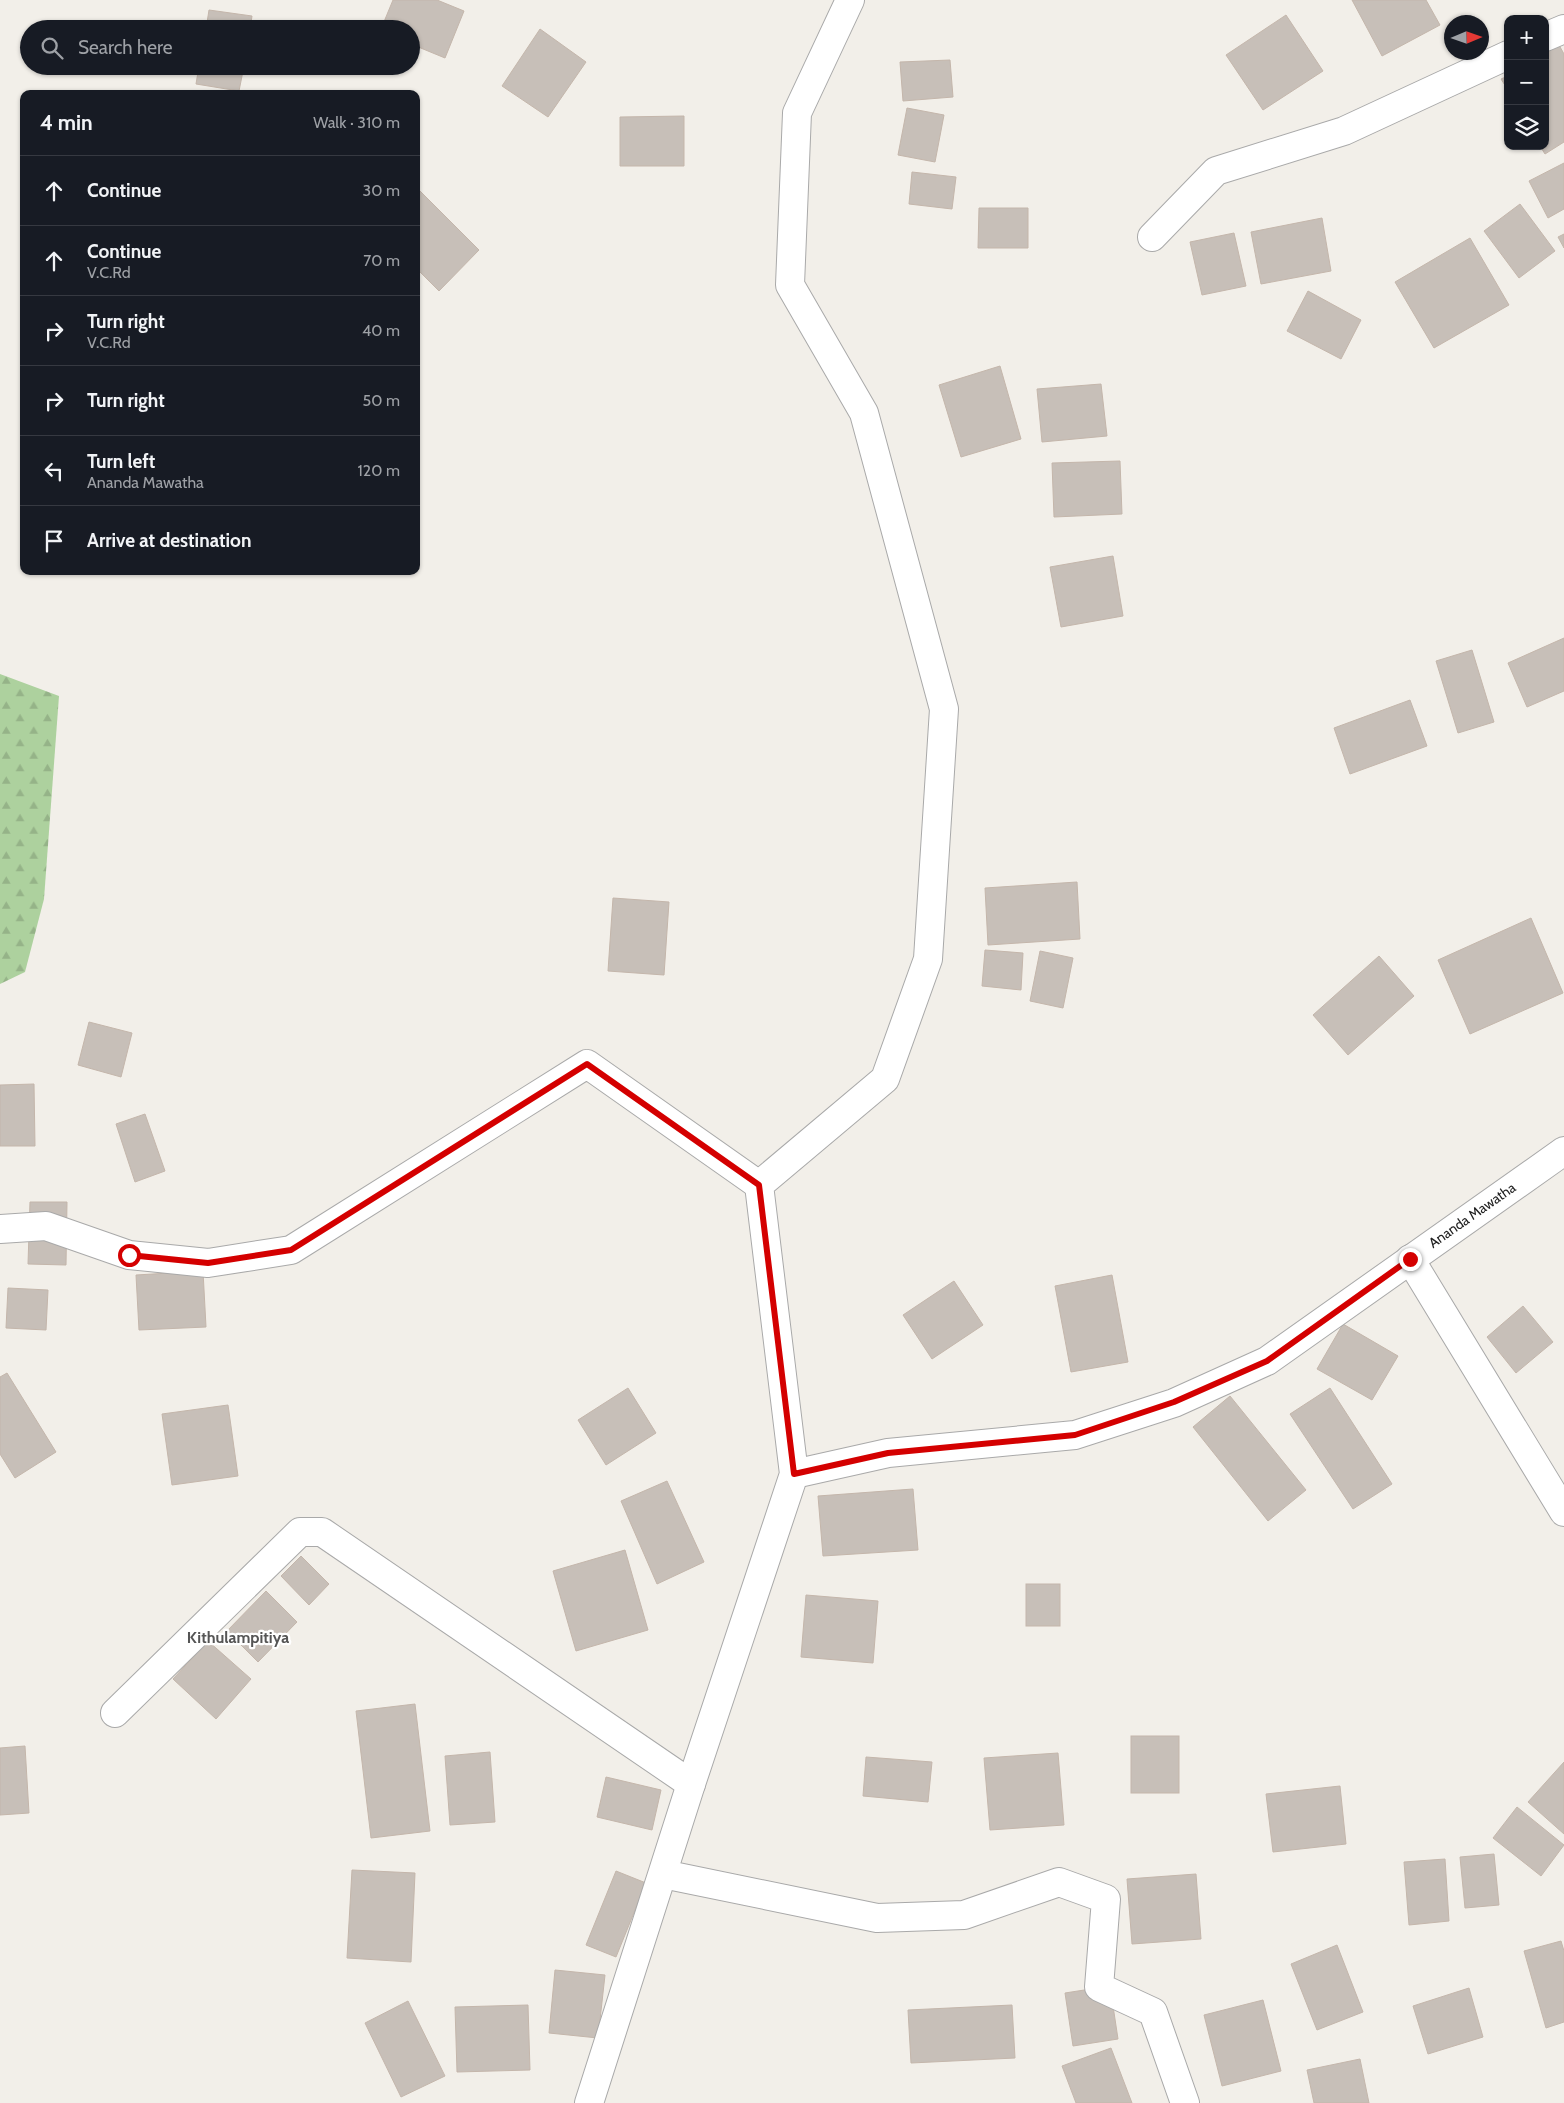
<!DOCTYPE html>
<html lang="en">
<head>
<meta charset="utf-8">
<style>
  body { margin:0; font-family:Cabin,sans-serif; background:#242831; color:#f1f3f6 }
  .controls { position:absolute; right:15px; top:15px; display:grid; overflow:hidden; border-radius:10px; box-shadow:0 1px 4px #0004 }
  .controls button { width:45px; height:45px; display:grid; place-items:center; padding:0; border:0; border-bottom:1px solid #363941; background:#171b24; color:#f1f3f6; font:25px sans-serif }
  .compass { position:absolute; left:1444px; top:15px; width:45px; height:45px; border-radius:50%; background:#171b24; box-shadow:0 1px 4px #0004; rotate:88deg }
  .stop { position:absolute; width:15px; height:15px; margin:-11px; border:4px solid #d40000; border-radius:50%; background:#fff }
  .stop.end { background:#d40000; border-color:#fff; box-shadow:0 1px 5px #0008 }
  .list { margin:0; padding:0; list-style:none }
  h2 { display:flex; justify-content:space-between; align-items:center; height:65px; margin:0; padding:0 20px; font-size:21px }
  h2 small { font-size:16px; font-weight:400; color:#9ea1a6 }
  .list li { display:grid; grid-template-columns:32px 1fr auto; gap:15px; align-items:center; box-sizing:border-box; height:70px; padding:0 20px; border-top:1px solid #363941 }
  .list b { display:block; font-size:19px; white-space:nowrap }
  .list p { margin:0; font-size:16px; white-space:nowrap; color:#9ea1a6 }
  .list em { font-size:16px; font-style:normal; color:#9ea1a6 }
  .icon { flex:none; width:28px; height:28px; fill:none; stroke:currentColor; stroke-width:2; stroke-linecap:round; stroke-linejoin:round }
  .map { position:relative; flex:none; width:1564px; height:2103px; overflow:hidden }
  .search { position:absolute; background:#171b24; box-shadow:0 1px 4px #0004; left:20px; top:20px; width:400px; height:55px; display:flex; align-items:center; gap:12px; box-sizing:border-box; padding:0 18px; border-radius:28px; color:#9ea1a6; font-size:19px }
  .panel { position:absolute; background:#171b24; box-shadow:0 1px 4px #0004; left:20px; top:90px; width:400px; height:485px; border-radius:10px }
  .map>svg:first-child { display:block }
</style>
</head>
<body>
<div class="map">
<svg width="1564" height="2103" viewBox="0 0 1564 2103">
  <defs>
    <pattern id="forest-firs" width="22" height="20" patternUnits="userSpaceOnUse" patternTransform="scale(1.25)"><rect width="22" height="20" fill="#add19e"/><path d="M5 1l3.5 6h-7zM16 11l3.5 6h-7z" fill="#95b388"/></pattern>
  </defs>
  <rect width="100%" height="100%" fill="#f2efe9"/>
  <path fill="url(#forest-firs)" d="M0,674l59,22 -15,203 -19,73 -25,12z"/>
  <g fill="#c7bfb8" stroke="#c4b6ab">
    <path d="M393,0h44l27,11 -19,47 -34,-14v-15h-30z"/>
    <path d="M1352,0h74l14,25 -58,31z"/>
    <path d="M209,10l43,6 -2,13h-44z"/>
    <path d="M1286,15l37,56 -60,39 -37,-55z"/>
    <path d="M540,29l46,33 -38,55 -46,-31z"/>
    <path d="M1559,45l5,9v88l-19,12 -5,-8h5v-93z"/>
    <path d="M950,60l3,37 -50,4 -3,-39z"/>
    <path d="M199,66h45l-5,25 -43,-7z"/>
    <path d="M1508,76v14l-7,-11z"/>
    <path d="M907,108l37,7 -9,47 -37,-7z"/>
    <path d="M684,116v50h-64v-49z"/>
    <path d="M1564,163v46l-16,9 -19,-37z"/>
    <path d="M912,172l44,5 -4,32 -43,-5z"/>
    <path d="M417,188l62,62 -40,41 -23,-23z"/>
    <path d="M1520,204l35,47 -36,27 -35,-47z"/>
    <path d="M979,208h49v40h-50z"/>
    <path d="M1322,218l9,53 -70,13 -10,-52z"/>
    <path d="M1234,233l12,53 -44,9 -12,-53z"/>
    <path d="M1564,234v14l-6,-11z"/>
    <path d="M1470,238l39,67 -75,43 -39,-66z"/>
    <path d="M1308,291l53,29 -20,39 -54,-28z"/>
    <path d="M1000,366l21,73 -60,18 -22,-72z"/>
    <path d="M1101,384l6,52 -65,6 -5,-53z"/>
    <path d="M1120,461l2,53 -68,3 -2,-54z"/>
    <path d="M1113,556l10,60 -62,11 -11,-60z"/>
    <path d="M1564,638v53l-37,16 -19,-44z"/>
    <path d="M1472,650l22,72 -36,11 -22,-72z"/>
    <path d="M1410,700l17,46 -77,28 -16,-46z"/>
    <path d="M1077,882l3,57 -92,6 -3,-57z"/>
    <path d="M613,898l56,4 -5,73 -56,-4z"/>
    <path d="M1531,918l32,75 -93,41 -32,-74z"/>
    <path d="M985,950l38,3 -2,37 -39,-4z"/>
    <path d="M1040,951l33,7 -10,50 -33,-7z"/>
    <path d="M1379,956l35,40 -66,59 -35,-40z"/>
    <path d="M89,1022l43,11 -11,44 -43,-12z"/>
    <path d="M34,1084l1,62h-35v-61z"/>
    <path d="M145,1114l20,57 -30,11 -19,-58z"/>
    <path d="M30,1202h37l-1,63 -38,-1z"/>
    <path d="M203,1271l3,56 -67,3 -3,-55z"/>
    <path d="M1112,1275l16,87 -57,10 -16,-86z"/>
    <path d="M954,1281l29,44 -51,34 -29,-44z"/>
    <path d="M8,1288l40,2 -2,40 -40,-2z"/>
    <path d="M1523,1306l30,36 -37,31 -29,-36z"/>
    <path d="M1343,1324l55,32 -26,44 -55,-31z"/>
    <path d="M7,1373l49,79 -41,26 -15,-24v-77z"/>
    <path d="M628,1388l28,45 -50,32 -28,-45z"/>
    <path d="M1330,1388l62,96 -39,25 -63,-95z"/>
    <path d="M1230,1396l76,94 -38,31 -75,-94z"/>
    <path d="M228,1405l10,71 -66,9 -10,-71z"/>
    <path d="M667,1481l37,81 -47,22 -36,-83z"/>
    <path d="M913,1489l5,61 -95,6 -5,-60z"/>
    <path d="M625,1550l23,80 -72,21 -23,-80z"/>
    <path d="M301,1556l28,28 -20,21 -28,-29z"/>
    <rect x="1026" y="1584" width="34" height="42"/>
    <path d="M266,1591l31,31 -39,40 -31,-31z"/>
    <path d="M806,1595l72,6 -5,62 -72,-6z"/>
    <path d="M208,1641l43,38 -35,40 -43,-40z"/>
    <path d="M415,1704l15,127 -59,7 -15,-127z"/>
    <rect x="1131" y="1736" width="48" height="57"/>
    <path d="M25,1746l4,67 -29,2v-67z"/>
    <path d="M490,1752l5,70 -45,3 -5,-69z"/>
    <path d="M1058,1753l6,72 -74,5 -6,-72z"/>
    <path d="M866,1757l66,5 -4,40 -65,-6z"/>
    <path d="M1564,1762v72l-36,-32z"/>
    <path d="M606,1777l55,13 -9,40 -55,-13z"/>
    <path d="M1340,1786l6,58 -73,8 -7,-58z"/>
    <path d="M1517,1807l47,38 -23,31 -48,-38z"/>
    <path d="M1494,1854l5,51 -34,3 -5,-51z"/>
    <path d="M1445,1859l4,62 -40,4 -5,-63z"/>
    <path d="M352,1870l63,3 -4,89 -64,-4z"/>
    <path d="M616,1871l30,12 -30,74 -30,-12z"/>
    <path d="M1196,1874l5,65 -69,5 -5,-65z"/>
    <path d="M1561,1941l3,10v71l-18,6 -22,-77z"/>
    <path d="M1337,1945l26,67 -46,18 -26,-66z"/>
    <path d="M555,1970l50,5 -7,63 -49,-5z"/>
    <path d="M1110,1986l8,53 -45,7 -8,-53z"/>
    <path d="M1469,1988l14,49 -55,17 -15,-48z"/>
    <path d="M1263,2000l18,71 -59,15 -18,-71z"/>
    <path d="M408,2001l37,75 -44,21 -36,-74z"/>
    <path d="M528,2005l2,65 -73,2 -2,-65z"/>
    <path d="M1012,2005l3,53 -104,5 -3,-53z"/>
    <path d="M1111,2048l21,55h-56l-14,-37z"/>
    <path d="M1360,2059l9,44h-55l-7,-33z"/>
  </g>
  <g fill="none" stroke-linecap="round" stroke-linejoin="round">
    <g stroke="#a9a9a9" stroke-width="30">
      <g id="minor">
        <path d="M1545,37l19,-8"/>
        <path d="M1152,237l64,-66 128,-40 164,-76"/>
        <path d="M0,1229l46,-3 83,29 79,8 83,-13 296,-186 172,121"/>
        <path d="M1410,1259l154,253"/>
        <path d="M794,1474l94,-21 187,-18 99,-32 93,-42 297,-210"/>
        <path d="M115,1713l185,-181h22l369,252"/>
        <path d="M663,1874l214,44 87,-3 95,-33 47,17 -7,88 54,25 32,91"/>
        <path d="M589,2103l102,-319 103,-310 -35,-289 126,-106 43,-120 16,-250 -80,-296 -74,-128 7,-172 53,-113"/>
      </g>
    </g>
    <use href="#minor" stroke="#fff" stroke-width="28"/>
  </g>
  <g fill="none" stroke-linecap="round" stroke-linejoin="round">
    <path stroke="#d40000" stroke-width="6" d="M129,1255l79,8 83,-13 296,-186 172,121 35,289 94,-21 187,-18 99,-33 93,-41 143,-102"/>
  </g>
  <g text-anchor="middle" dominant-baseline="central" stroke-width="4.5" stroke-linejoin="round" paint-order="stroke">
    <g font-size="14" fill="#222" stroke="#fff">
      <text transform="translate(1472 1215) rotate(-35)">Ananda Mawatha</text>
    </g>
    <g font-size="16" font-weight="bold" fill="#555" stroke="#fff">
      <text x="238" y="1637">Kithulampitiya</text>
    </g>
  </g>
</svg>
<div class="controls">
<button>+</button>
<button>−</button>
<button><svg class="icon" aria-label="layers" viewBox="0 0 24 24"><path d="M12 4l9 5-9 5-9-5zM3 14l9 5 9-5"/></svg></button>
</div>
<svg class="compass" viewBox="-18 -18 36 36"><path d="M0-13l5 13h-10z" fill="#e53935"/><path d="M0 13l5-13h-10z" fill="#9ea1a6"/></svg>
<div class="stop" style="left:129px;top:1255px"></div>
<div class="stop end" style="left:1410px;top:1259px"></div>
<div class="search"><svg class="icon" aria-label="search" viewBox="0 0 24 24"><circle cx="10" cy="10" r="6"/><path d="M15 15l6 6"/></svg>Search here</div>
<section class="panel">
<h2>4 min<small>Walk · 310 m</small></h2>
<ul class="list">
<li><svg class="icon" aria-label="ahead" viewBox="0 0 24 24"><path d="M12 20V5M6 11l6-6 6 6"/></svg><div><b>Continue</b></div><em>30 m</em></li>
<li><svg class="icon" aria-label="ahead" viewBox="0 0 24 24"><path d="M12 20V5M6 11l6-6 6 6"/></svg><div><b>Continue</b><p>V.C.Rd</p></div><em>70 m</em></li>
<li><svg class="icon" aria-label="right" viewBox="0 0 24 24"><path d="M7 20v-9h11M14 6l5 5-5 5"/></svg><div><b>Turn right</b><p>V.C.Rd</p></div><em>40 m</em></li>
<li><svg class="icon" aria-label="right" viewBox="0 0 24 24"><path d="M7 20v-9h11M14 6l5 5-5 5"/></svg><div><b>Turn right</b></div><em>50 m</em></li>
<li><svg class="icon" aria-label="left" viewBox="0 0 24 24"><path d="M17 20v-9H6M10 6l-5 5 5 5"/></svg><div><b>Turn left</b><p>Ananda Mawatha</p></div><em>120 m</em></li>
<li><svg class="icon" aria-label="arrive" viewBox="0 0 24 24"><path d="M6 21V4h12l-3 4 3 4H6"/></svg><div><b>Arrive at destination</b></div></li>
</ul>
</section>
</div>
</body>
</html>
